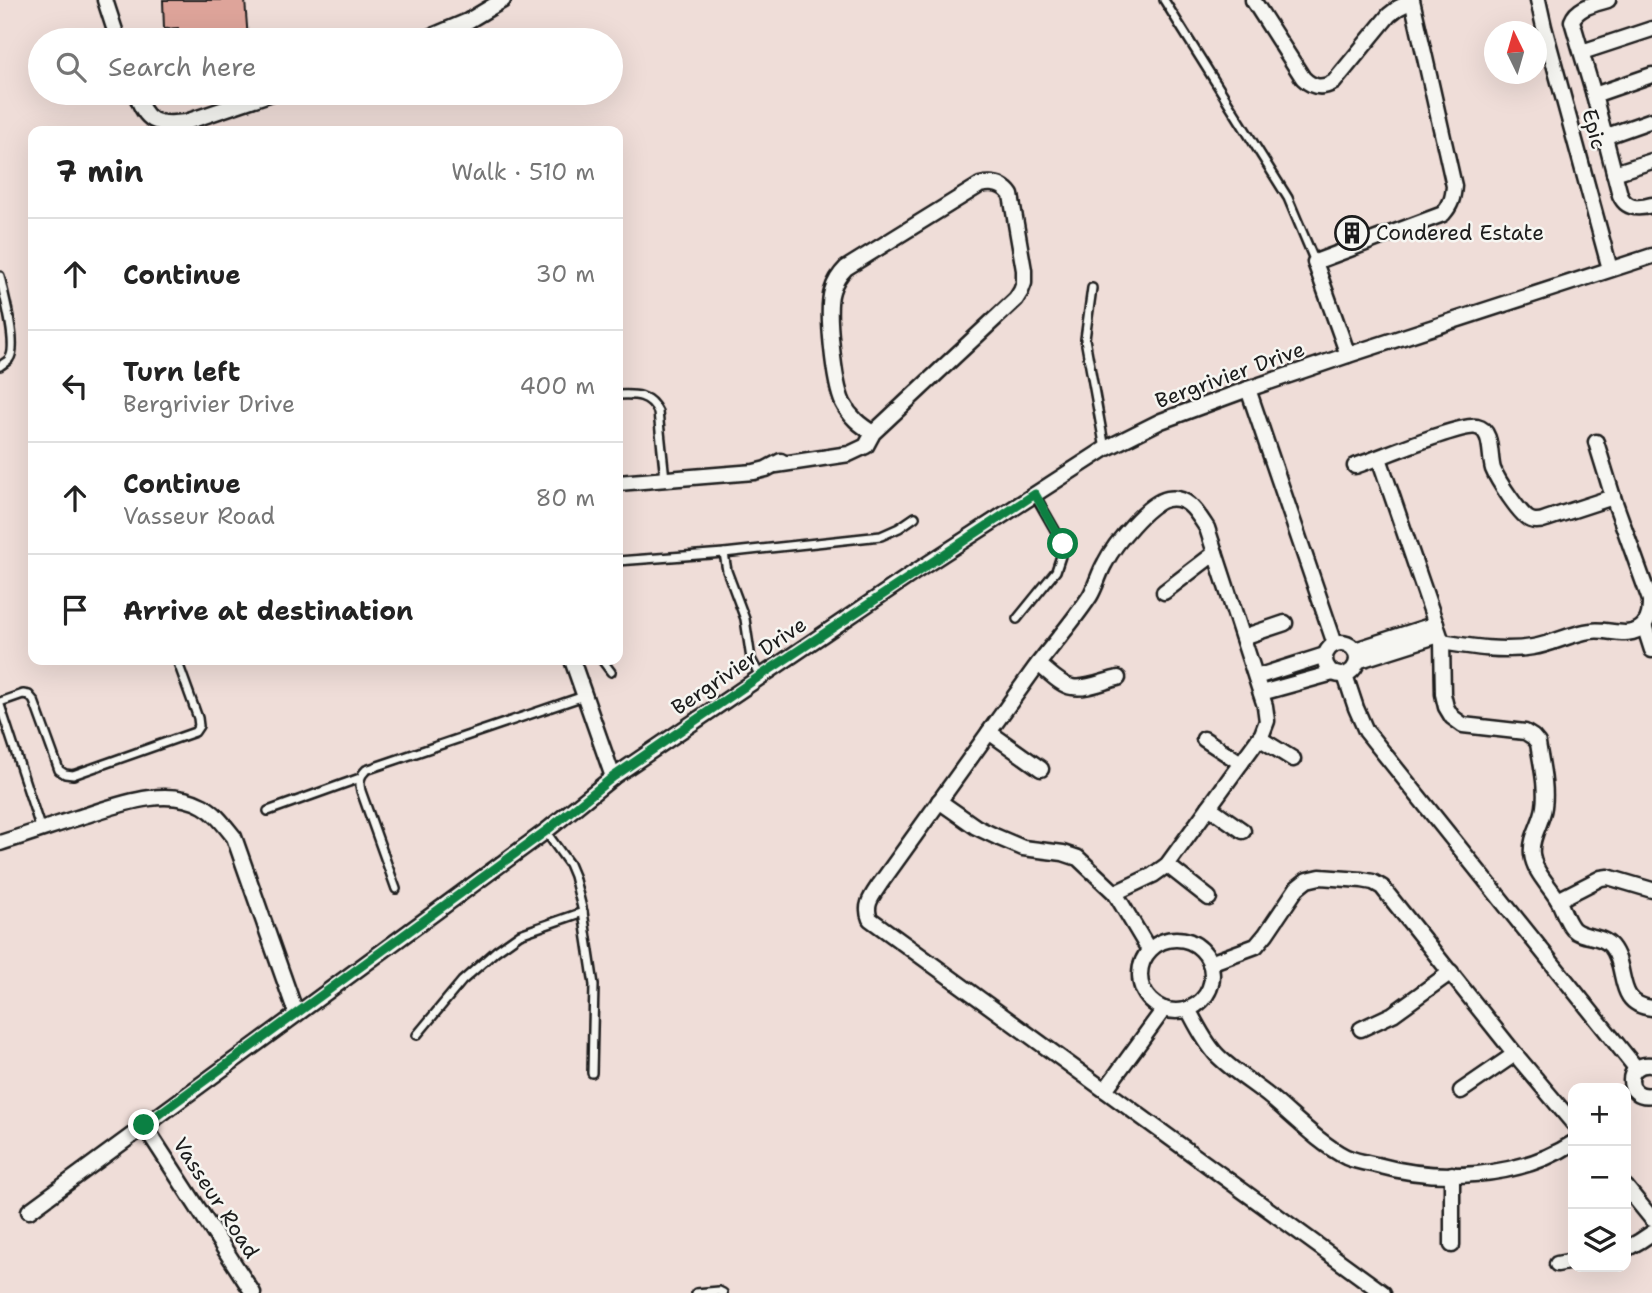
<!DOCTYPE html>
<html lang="en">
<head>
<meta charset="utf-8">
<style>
  body { margin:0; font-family:"Shantell Sans",sans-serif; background:#f6f6f6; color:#222 }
  .controls { position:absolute; right:21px; bottom:21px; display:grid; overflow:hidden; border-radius:14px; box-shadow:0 7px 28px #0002 }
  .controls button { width:63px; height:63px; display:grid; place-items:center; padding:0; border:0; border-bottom:2px solid #e0e0e0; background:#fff; color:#222; font:35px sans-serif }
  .compass { position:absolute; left:1484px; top:21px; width:63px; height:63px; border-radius:50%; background:#fff; box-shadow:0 7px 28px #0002; rotate:355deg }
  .stop { position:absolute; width:21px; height:21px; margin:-16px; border:5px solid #0b8043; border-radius:50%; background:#fff }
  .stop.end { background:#0b8043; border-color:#fff; box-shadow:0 2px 7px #0008 }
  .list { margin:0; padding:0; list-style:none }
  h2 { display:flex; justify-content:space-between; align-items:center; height:91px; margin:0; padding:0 28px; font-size:30px }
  h2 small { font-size:23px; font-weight:400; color:#767676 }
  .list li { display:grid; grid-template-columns:46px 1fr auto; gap:21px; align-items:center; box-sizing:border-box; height:112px; padding:0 28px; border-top:2px solid #e0e0e0 }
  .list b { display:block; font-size:26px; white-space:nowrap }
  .list p { margin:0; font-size:23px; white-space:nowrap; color:#767676 }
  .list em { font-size:23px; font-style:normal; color:#767676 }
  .icon { flex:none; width:38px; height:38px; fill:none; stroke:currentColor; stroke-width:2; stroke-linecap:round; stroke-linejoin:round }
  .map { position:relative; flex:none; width:1652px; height:1293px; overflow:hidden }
  .search { position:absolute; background:#fff; box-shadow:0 7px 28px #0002; left:28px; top:28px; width:595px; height:77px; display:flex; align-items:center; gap:18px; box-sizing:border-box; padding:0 24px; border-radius:38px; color:#767676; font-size:26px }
  .panel { position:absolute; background:#fff; box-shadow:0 7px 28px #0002; left:28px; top:126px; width:595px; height:539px; border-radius:14px }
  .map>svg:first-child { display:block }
</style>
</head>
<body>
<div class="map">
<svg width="1652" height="1293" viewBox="0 0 1652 1293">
  <rect width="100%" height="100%" fill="#efddd8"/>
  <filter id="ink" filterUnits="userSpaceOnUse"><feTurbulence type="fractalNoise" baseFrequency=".0143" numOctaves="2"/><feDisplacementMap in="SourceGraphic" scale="14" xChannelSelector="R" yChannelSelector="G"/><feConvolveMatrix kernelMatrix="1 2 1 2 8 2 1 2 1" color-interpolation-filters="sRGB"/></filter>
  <g filter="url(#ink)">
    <path fill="#dea49a" stroke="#1c1c1c" stroke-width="2" d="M163,0h82l3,40h-69l-1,-12 -14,1z"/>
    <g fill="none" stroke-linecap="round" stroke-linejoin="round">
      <g stroke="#1c1c1c" stroke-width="12">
        <g id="service">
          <path d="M1164,0l124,198 27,64"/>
          <path d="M0,276c3,16 19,71 9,83 -1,2 -8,6 -9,7"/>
          <path d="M1092,288l-7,51 20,110"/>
          <path d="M618,395c17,-1 32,-1 40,17l7,67"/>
          <path d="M724,553l3,18 18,48 6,40 9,17"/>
          <path d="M618,561l106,-8 157,-17 18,-8 16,-11"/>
          <path d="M1017,619l39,-48 6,-18 1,-9 -28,-49"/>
          <path d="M602,660l9,12"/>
          <path d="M0,702l23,-8 6,1 5,6 25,69 6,4 8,1 122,-43 4,-6 -1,-8 -21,-58"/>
          <path d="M0,705l41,125"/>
          <path d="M268,811l92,-33"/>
          <path d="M546,832l23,32 5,12 9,36 11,73 -2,88"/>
          <path d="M396,889l-35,-98c-2,-9 -2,-14 5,-21l218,-74"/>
          <path d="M417,1035l45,-54 34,-30 24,-17 63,-22"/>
          <path d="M696,1293l23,-2 4,2"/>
        </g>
      </g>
      <g stroke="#1c1c1c" stroke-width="19">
        <g id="minor">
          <path d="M105,0l13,40"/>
          <path d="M1253,0l50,78c10,10 19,11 31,4l55,-67 9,-7 14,-7"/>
          <path d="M1538,0l6,27 66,242"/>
          <path d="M1608,0c-13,4 -31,7 -36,21l22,74 26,100c6,14 18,14 32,10"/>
          <path d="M423,40l45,-19 35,-21"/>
          <path d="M1582,52l70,-23"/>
          <path d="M136,93c9,29 20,33 50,29l86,-29"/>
          <path d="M1594,95l58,-20"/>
          <path d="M1604,137l48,-17"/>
          <path d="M1614,173l38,-12"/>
          <path d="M1348,355l-33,-93 128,-48c8,-9 10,-16 11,-28l-42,-186"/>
          <path d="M1248,389l87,255"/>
          <path d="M1379,458l63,184 1,52 3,13 6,10 11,8 62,7 8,5 5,6c3,20 9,44 6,64 -2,16 -14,30 -12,47 2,18 17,31 26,46 5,9 8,21 15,29 10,10 28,5 38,17 18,22 3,58 41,62"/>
          <path d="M776,465l73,-11 17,-8 7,-13 143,-134 5,-8 3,-8v-13l-13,-75c-8,-11 -18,-13 -31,-10l-134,83c-7,7 -11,13 -14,23 -6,19 2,93 11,112 7,14 17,22 30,30"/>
          <path d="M1355,466c22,-7 106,-43 122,-39 16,3 12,29 16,42 4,10 28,48 38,51 5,2 10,1 15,-1l67,-22"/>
          <path d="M618,483l136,-11 12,-3 15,-8"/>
          <path d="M1164,592l51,-39"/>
          <path d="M1644,625l8,25"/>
          <path d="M1243,637l42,-14"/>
          <path d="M1442,642c30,5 61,10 91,5 20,-3 38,-14 58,-16 17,-3 38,9 52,-5 7,-7 7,-17 7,-26l-37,-103 -17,-55"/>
          <circle cx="1341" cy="659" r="16"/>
          <path d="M1355,650l81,-26"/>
          <path d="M572,660l41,117"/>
          <path d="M1357,661l82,-26"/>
          <path d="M1038,664c10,7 22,21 34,23 14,3 32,-6 46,-9"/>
          <path d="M1345,675l11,33 10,23 270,337"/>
          <path d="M1256,677l69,-22"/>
          <path d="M1261,693l72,-20"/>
          <path d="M989,732l52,37"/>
          <path d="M1259,738l34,21"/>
          <path d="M1204,739l37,24"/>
          <path d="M939,801l37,26 21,10 26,11 40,5 15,5 37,35 34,57"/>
          <path d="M1209,807l34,24"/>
          <path d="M0,843c26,-8 52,-17 77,-25 39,-12 87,-33 126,-12 13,7 22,20 31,31l62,176"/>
          <path d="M1167,865l42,33"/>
          <path d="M1115,893l38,-18 14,-10 95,-131 5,-13 -2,-15 -58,-178c-10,-15 -19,-33 -40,-29 -20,4 -53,46 -62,64 -6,10 -9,23 -15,33 -17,26 -37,48 -55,72 -52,72 -104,144 -155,216 -8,12 -16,21 -10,35l513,374"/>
          <path d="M1558,900l43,-22 7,-1 44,13"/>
          <circle cx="1176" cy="975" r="36"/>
          <path d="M1210,963l46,-17 10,-12 31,-46 10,-8 13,-3 42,3 11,2 9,5 133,167 58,69"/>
          <path d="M1188,1009c8,15 16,32 28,45 14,15 38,30 54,43 23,19 50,47 76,60 9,4 21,6 31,8 61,17 141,14 196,-22"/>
          <path d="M1361,1029l32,-15 58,-42"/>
          <path d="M1652,1065c-28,-4 -28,35 0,30"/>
          <path d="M1105,1090l59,-81"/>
          <path d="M1461,1091l54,-37"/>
          <path d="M144,1125l109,168"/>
          <path d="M1626,1187l26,32"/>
          <path d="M29,1211l517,-380 67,-54 302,-205 190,-123 56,-28 87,-32 100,-34 304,-99"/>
          <path d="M1452,1245v-71"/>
          <path d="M1626,1249l14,-8 12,-8"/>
          <path d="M1557,1264l16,-3"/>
        </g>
      </g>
      <use href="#service" stroke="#f6f6f2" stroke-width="7"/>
      <use href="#minor" stroke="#f6f6f2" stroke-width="14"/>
    </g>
  </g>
  <g fill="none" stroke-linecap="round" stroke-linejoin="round" filter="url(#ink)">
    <path stroke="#0b8043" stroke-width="9" d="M144,1125l402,-294 67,-54 147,-101 275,-182 28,50"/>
  </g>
  <defs>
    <g id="building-ring" transform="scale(1.75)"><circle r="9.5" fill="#f6f6f2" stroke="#1c1c1c" stroke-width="1.5"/><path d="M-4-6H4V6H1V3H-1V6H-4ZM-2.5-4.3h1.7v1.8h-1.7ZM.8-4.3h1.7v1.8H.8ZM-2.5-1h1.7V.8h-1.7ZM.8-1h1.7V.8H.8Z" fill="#1c1c1c"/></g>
  </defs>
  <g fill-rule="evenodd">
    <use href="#building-ring" x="1352" y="233"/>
  </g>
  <g text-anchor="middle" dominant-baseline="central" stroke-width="5" stroke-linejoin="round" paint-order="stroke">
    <g font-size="21" fill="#1c1c1c" stroke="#f6f6f2">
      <text transform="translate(1594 129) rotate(75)">Epic</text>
      <text transform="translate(1230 375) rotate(-20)">Bergrivier Drive</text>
      <text transform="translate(739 666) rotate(-34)">Bergrivier Drive</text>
      <text transform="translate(216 1198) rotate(57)">Vasseur Road</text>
    </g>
    <g font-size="21" fill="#1c1c1c" stroke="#f6f6f2" text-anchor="start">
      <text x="1376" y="233">Condered Estate</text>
    </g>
  </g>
</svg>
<div class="controls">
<button>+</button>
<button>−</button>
<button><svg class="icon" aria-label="layers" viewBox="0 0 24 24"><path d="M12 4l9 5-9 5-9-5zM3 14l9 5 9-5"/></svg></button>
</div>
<svg class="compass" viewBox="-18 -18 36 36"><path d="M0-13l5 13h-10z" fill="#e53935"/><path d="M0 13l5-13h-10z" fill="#767676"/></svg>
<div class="stop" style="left:1063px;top:544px"></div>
<div class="stop end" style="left:144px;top:1125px"></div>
<div class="search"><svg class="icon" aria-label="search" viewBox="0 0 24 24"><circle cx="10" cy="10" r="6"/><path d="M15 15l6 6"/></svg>Search here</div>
<section class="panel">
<h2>7 min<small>Walk · 510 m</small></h2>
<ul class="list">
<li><svg class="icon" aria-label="ahead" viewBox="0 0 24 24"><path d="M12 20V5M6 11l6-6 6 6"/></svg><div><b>Continue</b></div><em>30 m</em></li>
<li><svg class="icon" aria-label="left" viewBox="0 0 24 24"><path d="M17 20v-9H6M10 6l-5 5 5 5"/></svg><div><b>Turn left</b><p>Bergrivier Drive</p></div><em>400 m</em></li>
<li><svg class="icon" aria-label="ahead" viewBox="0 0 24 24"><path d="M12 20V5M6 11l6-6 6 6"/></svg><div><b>Continue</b><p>Vasseur Road</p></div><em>80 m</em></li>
<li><svg class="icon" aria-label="arrive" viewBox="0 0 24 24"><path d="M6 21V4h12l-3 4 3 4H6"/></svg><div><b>Arrive at destination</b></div></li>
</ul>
</section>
</div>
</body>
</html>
